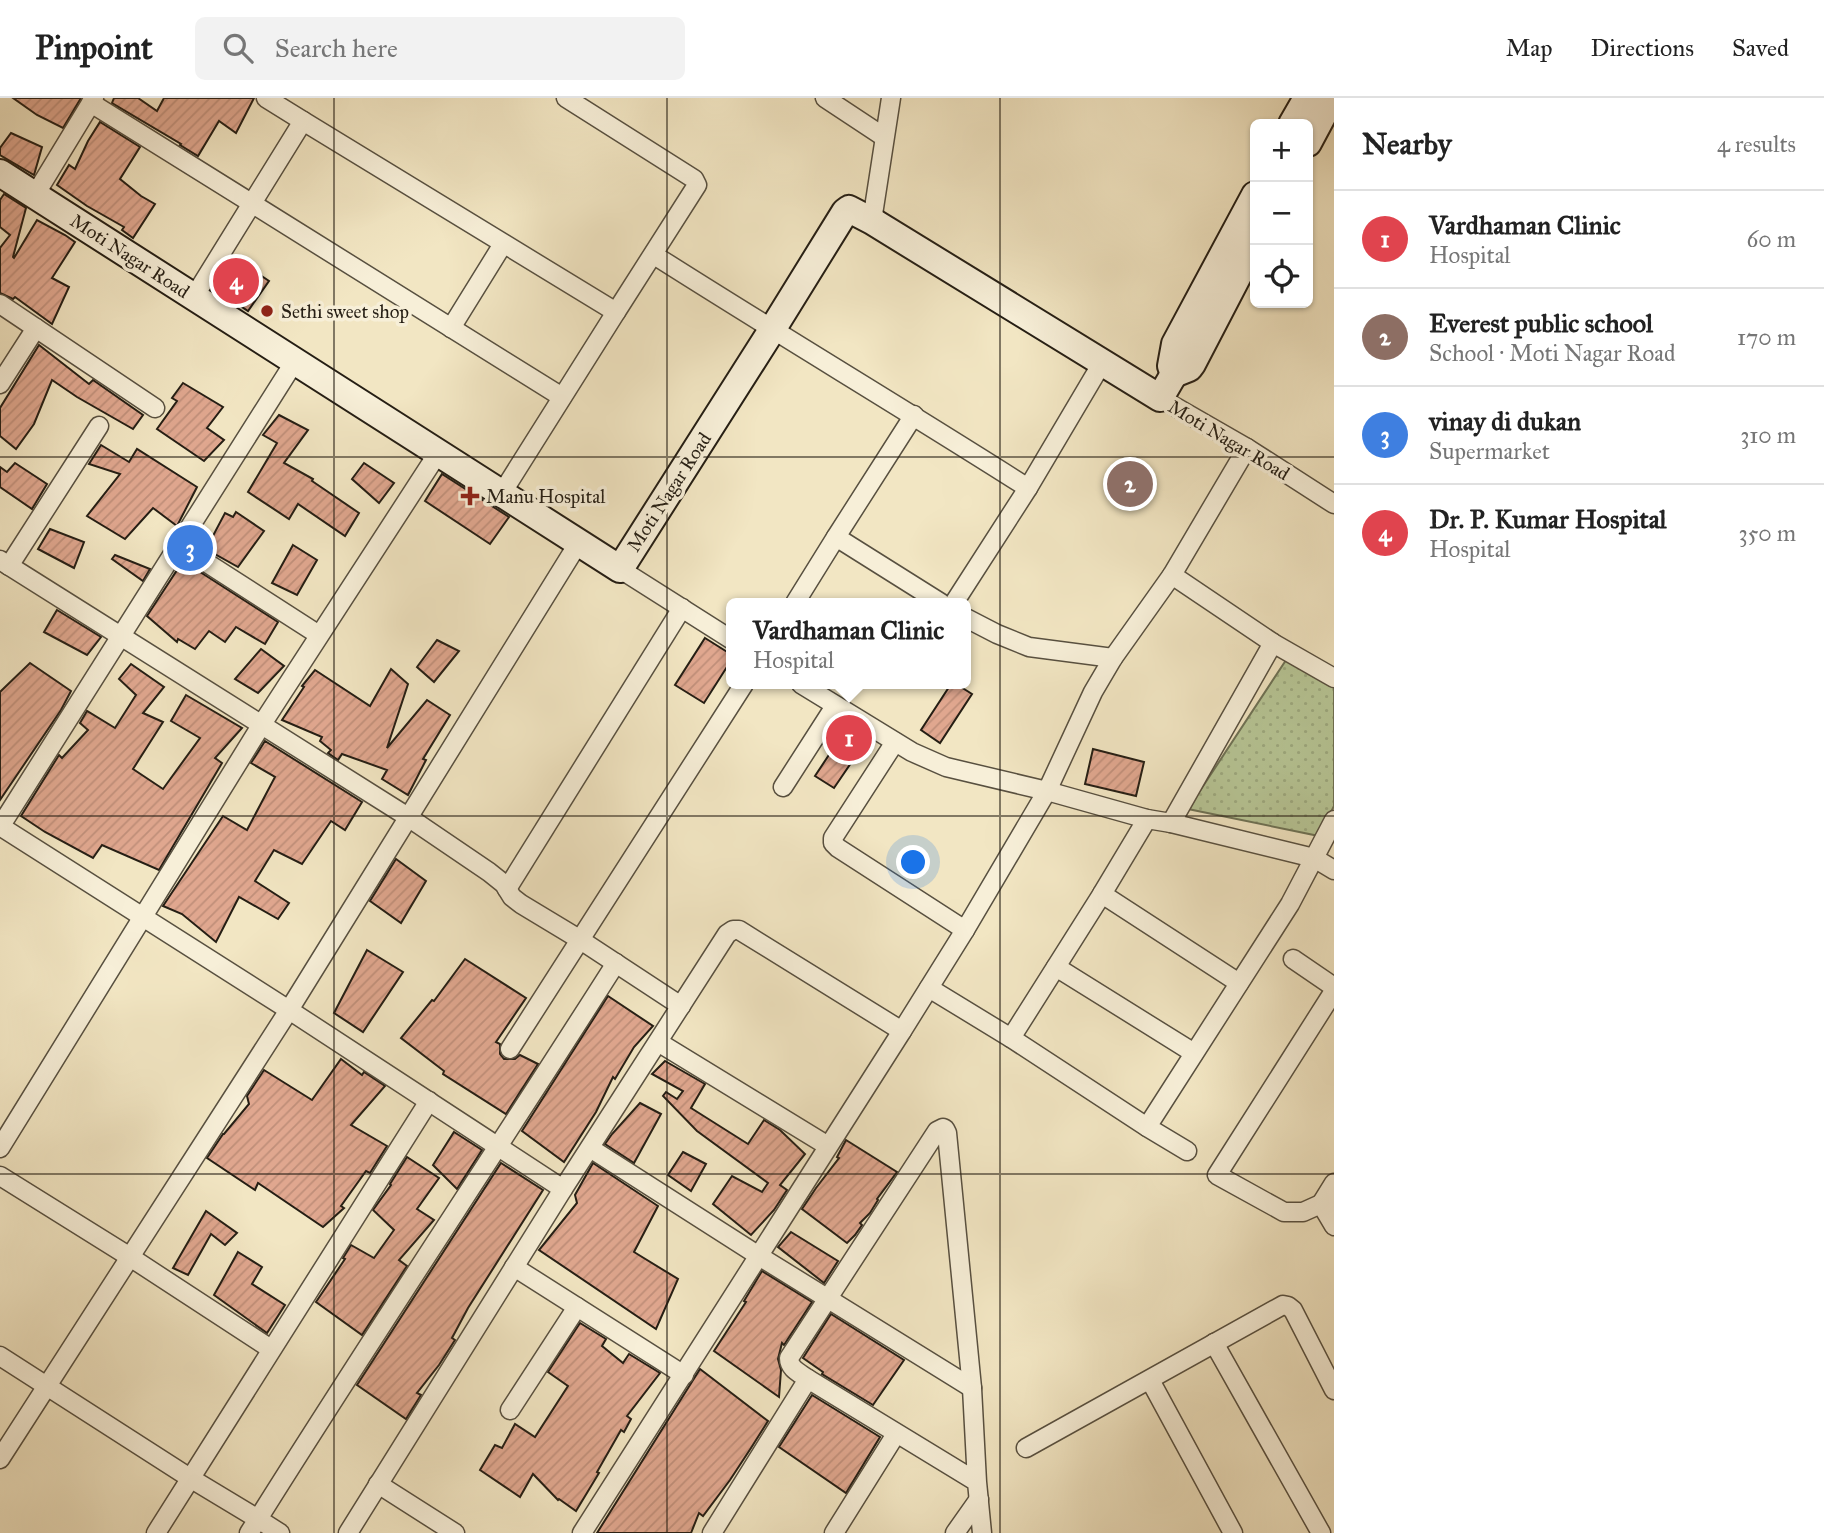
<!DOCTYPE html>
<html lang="en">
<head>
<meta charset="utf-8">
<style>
  body { margin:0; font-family:"IM FELL Great Primer",serif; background:#f2f2f2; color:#222 }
  .controls { position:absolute; right:21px; top:21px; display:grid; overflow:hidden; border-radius:10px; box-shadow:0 2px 5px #0004 }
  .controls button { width:63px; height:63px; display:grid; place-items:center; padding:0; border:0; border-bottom:2px solid #e0e0e0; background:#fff; color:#222; font:35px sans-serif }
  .you { position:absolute; left:914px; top:765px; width:24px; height:24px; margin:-18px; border:5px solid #fff; border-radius:50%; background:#1a73e8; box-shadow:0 0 0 10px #1a73e833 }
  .badge { display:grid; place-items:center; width:46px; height:46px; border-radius:50%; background:#1a73e8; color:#fff; font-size:23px; font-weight:700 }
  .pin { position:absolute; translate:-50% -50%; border:4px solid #fff; box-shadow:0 2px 7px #0006 }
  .popup { position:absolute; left:726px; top:500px; width:245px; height:91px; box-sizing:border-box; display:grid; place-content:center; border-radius:10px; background:#fff; filter:drop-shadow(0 2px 5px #0005); font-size:23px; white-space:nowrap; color:#767676 }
  .popup b { font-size:26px; color:#222 }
  .popup::after { content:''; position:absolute; left:50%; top:100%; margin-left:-14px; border:14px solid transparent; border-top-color:#fff }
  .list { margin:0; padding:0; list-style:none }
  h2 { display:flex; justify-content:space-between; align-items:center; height:91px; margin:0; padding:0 28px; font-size:30px }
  h2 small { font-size:23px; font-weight:400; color:#767676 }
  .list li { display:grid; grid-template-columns:46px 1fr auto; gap:21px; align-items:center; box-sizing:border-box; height:98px; padding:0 28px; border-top:2px solid #e0e0e0 }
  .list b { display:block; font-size:26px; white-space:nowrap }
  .list p { margin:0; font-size:23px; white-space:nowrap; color:#767676 }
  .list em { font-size:23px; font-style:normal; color:#767676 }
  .icon { flex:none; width:38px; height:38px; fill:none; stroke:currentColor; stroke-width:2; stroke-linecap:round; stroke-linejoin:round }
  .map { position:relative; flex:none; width:1334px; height:1435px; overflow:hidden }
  header { display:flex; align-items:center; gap:42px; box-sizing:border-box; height:98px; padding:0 35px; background:#fff; border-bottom:2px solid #e0e0e0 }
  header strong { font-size:33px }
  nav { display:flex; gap:38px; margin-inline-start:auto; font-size:24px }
  .search { width:490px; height:63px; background:#f2f2f2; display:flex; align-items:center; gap:18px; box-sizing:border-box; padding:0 24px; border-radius:10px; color:#767676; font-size:26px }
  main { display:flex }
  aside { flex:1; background:#fff }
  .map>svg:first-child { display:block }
</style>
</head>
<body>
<header>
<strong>Pinpoint</strong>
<div class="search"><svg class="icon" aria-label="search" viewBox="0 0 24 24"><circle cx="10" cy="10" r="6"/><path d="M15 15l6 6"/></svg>Search here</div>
<nav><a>Map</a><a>Directions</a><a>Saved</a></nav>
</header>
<main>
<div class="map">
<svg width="1334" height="1435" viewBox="0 0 1334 1435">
  <defs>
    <pattern id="grass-dots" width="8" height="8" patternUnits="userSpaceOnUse" patternTransform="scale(1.75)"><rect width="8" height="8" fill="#b7c696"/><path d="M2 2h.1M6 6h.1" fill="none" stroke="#9daa80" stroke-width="1.8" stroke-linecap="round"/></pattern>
    <pattern id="building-hatch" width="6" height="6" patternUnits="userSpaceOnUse" patternTransform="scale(1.75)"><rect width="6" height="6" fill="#e0a78f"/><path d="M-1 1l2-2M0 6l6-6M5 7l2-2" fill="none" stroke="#c08f7a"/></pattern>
  </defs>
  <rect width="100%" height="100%" fill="#f2e6c3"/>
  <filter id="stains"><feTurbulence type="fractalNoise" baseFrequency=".00286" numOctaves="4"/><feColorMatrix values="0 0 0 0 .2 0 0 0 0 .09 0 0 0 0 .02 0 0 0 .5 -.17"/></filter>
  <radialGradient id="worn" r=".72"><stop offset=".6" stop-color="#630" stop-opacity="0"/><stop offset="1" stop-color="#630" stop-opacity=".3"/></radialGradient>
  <path fill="url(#grass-dots)" stroke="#6e7255" stroke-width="2" d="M1290,556l44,26v126l-15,30 -131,-27z"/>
  <g fill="url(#building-hatch)" stroke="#251e14" stroke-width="2">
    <path d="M13,0h68l-18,30 -26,-13z"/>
    <path d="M114,0h24l19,13 7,-13h90l-18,35 -17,-12 -21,35 -18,-11 1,-1 -69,-41z"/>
    <path d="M100,24l40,25 -20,32 21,17 14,8 -22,34 -11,-8 2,-3 -37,-21 -30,-21 12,-20 6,4 13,-28z"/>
    <path d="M11,35l31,14 -8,28 -34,-20v-7z"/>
    <path d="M4,96l22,14 -13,49 1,1 23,-38 28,15 10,7 -23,36 17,9 -17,37 -37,-27 -2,2 -13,-6v-45l10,-13 -10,-8v-27z"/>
    <path d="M238,162l31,21 -21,30 -31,-21z"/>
    <path d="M39,247l50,39 4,-4 50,35 -10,14 -56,-32 -25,-17 -18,44 -18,25 -16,-13v-28z"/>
    <path d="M183,285l40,24 -16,21 17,12 -20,21 -47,-32 20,-28 -5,-3z"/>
    <path d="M279,317l29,15 -24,33 29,16 -1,2 47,32 -14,23 -47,-32 -9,15 -41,-27 29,-49 -14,-8z"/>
    <path d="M101,347l28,17 8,-13 60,38 -20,39 -24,-18 -28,31 -38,-23 33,-42 -31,-10z"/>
    <path d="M15,365l32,21 -15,25 -32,-22v-20l7,5z"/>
    <path d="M364,365l30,20 -15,20 -27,-24z"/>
    <path d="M442,376l67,43 -19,27 -65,-43z"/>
    <path d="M236,414l28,19 -26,36 -32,-18 19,-36 8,4z"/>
    <path d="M50,431l34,13 -10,26 -36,-19z"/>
    <path d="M293,447l24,15 -20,35 -25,-12z"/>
    <path d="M115,457l35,14 -7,12 -31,-22z"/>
    <path d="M183,463l95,61 -13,22 -29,-17 -11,15 -16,-11 -14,18 -17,-10 -1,3 -30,-26z"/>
    <path d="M57,512l44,27 -14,18 -43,-23z"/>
    <path d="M705,540l27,17v4l-28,44 -29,-18z"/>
    <path d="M437,542l22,11 -25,31 -17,-15z"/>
    <path d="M261,551l23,17 -26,27 -23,-14z"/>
    <path d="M30,565l41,28 -10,19 -61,90v-108z"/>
    <path d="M131,566l33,23 -21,26 20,9 -30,47 30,20 37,-51 -29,-17 15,-26 56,33 -27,30 7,5 -63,107 -57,-25 -9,13 -48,-26 -24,-16 38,-61 3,3 26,-28 -8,-7 7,-12 28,17 21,-33 -17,-16z"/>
    <path d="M391,571l17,15 -21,64 40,-48 23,15 -27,44 3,1 -18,35 -26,-16 5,-9 -45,-16 -4,6 -10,-7 3,-3 -11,-9 2,-4 -40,-17 22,-33 -2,-1 13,-16 55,36z"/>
    <path d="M951,586h5l16,10 -32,49 -19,-13z"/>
    <path d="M848,628l20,12 -34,50 -19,-12z"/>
    <path d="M265,643l97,61 -17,28 -14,-9 -29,43 -28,-14 -19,31 34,22 -11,16 -39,-22 -23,45 -34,-28 -19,-8 60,-90 24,14 28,-53 -24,-14z"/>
    <path d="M1093,651l51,13 -8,34 -51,-12z"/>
    <path d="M396,761l30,22 -25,42 -31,-22z"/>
    <path d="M367,852l36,22 -40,60 -29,-19z"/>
    <path d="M465,861l61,39 -30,44 4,2v10l4,5h11l5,-4 18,9 -32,50 -63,-40 1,-3 -43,-33 31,-38 2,1z"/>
    <path d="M608,898l45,30 -19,21 -19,32 -2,-2 -17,35 -32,50 -42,-31z"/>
    <path d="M341,961l21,16 2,-3 21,14 -34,39 36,21 -17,27 -4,-2 -25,35 3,2 -21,19 -65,-44 -3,7 -48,-32 16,-24h1l25,-30 -2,-8 17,-26 48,30z"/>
    <path d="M665,963l40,23 -14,24 57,36 16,-24 16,10 25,24 -25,31 7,5 -13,20 -23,25 -38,-31 19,-28 30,16 6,-9 -71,-52 -34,-35 3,-4 11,7 6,-8 -31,-17z"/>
    <path d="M640,1005l21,11 -27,49 -29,-19 7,-10z"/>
    <path d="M454,1034l28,18 -25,39 -24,-24z"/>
    <path d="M846,1042l51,32 -20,27 1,1 -8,13 -10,10 2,2 -7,10 -8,8 -45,-34 14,-21 23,-30 -2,-1z"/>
    <path d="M683,1054l23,12 -15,27 -23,-16z"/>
    <path d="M407,1059l32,21 -22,31 17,11 -35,40 8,6 -45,69 -46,-33 29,-43 -2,-1 8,-13 23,13 20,-28 -21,-20 18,-25 -1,-1z"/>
    <path d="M501,1065l42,27 -75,118 -16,30 3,2 -16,25 -22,28 4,2 -15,24 -49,-34z"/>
    <path d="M593,1065l65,43 -24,46 44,27 -22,50 -117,-79 38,-47 -2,-8z"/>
    <path d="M206,1113l31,22 -12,12 -14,-11 -23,41 -15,-7z"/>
    <path d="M791,1134l47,29 -14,22 -46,-36z"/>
    <path d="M238,1154l24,15 -10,17 33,21 -18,28 -53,-38z"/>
    <path d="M762,1173l50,31 -28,43 -2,-2 -4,16 3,11 -2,27 -65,-46 32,-49 -2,-1z"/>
    <path d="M831,1216l73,46 -31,45 -51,-31 1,-2 -20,-14z"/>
    <path d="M580,1225l26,16 -4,7 21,17 6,-9 31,19 -33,43 4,3 -7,13 -3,-2 -24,42 2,1 -23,38 -17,-12 -1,1 -25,-26 -13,23 -40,-27 15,-25 7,3 13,-24 20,13 33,-51 -20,-14z"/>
    <path d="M700,1271l68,52 -17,27 -21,32 -27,36 -4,-3 -8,20h-94z"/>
    <path d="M812,1297l68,42 -34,56 -67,-46z"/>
  </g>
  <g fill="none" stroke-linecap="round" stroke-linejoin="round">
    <g stroke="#585040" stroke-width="21">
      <g id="street">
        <path d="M266,0l37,23"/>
        <path d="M566,0l128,81 3,6 -81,127"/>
        <path d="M825,0l59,39"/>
        <path d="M91,5l471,294"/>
        <path d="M35,97l59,-97"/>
        <path d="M872,123l19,-123"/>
        <path d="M654,157c124,79 250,154 374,233"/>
        <path d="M194,199l109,-176 313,191 -114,181"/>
        <path d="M0,206l155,104"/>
        <path d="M451,230l52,-84"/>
        <path d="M0,286l36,-56"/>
        <path d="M1160,300l87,50 87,56"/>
        <path d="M836,439l78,-122"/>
        <path d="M179,447l140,90"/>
        <path d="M0,462l408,257 81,55 15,12 8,13 9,7 58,35 102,67"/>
        <path d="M9,468l90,-140"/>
        <path d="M620,471l112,71"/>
        <path d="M1172,477l101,68 61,35"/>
        <path d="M795,505l41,-66 105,66"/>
        <path d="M954,505l74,-115 74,-125"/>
        <path d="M966,520l31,16 32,13 84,11"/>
        <path d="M801,586l111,68 34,15 101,24 100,28 24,4 143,35 20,12"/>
        <path d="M895,644l-62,96v5l5,5 127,82"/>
        <path d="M783,689l52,-81"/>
        <path d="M1171,725l102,-180"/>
        <path d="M0,728l289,184 274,179 164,-255 6,-4h6l163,101 63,-101 82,-139 46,-99 20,-34 59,-83 75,-127"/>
        <path d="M0,729l295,-466"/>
        <path d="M507,791l175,-281"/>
        <path d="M1102,796l137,89"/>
        <path d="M1293,861l41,28"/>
        <path d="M1056,869l138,86"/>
        <path d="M929,890l82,50 136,89"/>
        <path d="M1334,893l-117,184 67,37h19l31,-14"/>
        <path d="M1011,940l91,-144 45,-75"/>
        <path d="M658,944l170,104"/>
        <path d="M510,951l234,-365"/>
        <path d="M0,1050l262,-424 176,-271"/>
        <path d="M590,1050l169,108 213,132"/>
        <path d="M1187,1053l-40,-24 143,-223 44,-84"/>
        <path d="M0,1078l130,81 141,92"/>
        <path d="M1334,1085l-13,21 13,22"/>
        <path d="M514,1169l170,108"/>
        <path d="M1214,1245l107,190"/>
        <path d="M0,1258l190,122 68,41 -9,14"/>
        <path d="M1150,1282l83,153"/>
        <path d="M510,1312l67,-103"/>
        <path d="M1026,1350l257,-143 5,1 5,4 41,80"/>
        <path d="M0,1361l289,-449 290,-468"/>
        <path d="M977,1384l-169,-103c-8,-6 -19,-10 -19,-21l148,-227 6,-3 2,1 2,4 25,255 5,94 5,51"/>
        <path d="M378,1386l77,49"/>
        <path d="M156,1435l273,-432"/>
        <path d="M280,1435l-22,-14c117,-187 240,-370 358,-556"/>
        <path d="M348,1435l215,-344"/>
        <path d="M582,1435l320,-502"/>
        <path d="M712,1435l96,-154"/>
        <path d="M834,1435l62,-99"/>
        <path d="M955,1435l24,-34"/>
      </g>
    </g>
    <g stroke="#251e14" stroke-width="30">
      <g id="secondary">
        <path d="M1292,26l15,-26"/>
        <path d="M1308,45l24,-45"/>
        <path d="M0,75l620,396 152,-239 73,-118 4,-3 23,12 288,177 14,-24"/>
        <path d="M1174,276l-3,-8 4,-22 80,-149"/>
        <path d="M1174,276l15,-6 3,-4 63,-121"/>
      </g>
    </g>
    <use href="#street" stroke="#f7efd8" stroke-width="18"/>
    <use href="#secondary" stroke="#f7efd8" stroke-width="26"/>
  </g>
  <path fill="none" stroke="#251e14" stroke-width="2" stroke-opacity="0.55" d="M334,0v1435M667,0v1435M1000,0v1435M0,359h1334M0,718h1334M0,1076h1334"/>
  <g fill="#8f2418" stroke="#f7efd8" stroke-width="2.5">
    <circle cx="267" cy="213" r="7"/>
    <path d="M466.5 387.5h7v7h7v7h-7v7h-7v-7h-7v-7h7z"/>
  </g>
  <g text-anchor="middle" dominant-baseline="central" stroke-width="7" stroke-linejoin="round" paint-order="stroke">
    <g font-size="19" fill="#251e14" stroke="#f7efd8">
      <text transform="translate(130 158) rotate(33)">Moti Nagar Road</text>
      <text transform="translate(1229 342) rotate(31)">Moti Nagar Road</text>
      <text transform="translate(669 394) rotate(-57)">Moti Nagar Road</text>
    </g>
    <g font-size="19" fill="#251e14" stroke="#f7efd8" text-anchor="start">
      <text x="281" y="213">Sethi sweet shop</text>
      <text x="486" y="398">Manu Hospital</text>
    </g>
  </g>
  <rect width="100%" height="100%" filter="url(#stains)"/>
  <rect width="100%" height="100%" fill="url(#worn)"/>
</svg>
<div class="controls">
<button>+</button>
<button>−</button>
<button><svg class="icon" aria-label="locate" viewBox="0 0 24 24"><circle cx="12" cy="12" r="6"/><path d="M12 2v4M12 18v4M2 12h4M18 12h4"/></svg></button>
</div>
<div class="you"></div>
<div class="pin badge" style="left:849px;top:640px;background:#e0444e">1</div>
<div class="popup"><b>Vardhaman Clinic</b>Hospital</div>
<div class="pin badge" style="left:1130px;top:386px;background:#8d6e63">2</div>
<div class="pin badge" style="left:190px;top:450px;background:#3f7fe0">3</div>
<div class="pin badge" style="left:236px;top:183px;background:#e0444e">4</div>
</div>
<aside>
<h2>Nearby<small>4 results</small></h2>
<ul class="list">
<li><span class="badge" style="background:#e0444e">1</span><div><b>Vardhaman Clinic</b><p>Hospital</p></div><em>60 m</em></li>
<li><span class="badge" style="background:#8d6e63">2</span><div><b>Everest public school</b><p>School · Moti Nagar Road</p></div><em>170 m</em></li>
<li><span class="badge" style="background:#3f7fe0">3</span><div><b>vinay di dukan</b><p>Supermarket</p></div><em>310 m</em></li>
<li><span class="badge" style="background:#e0444e">4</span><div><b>Dr. P. Kumar Hospital</b><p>Hospital</p></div><em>350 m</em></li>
</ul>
</aside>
</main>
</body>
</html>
